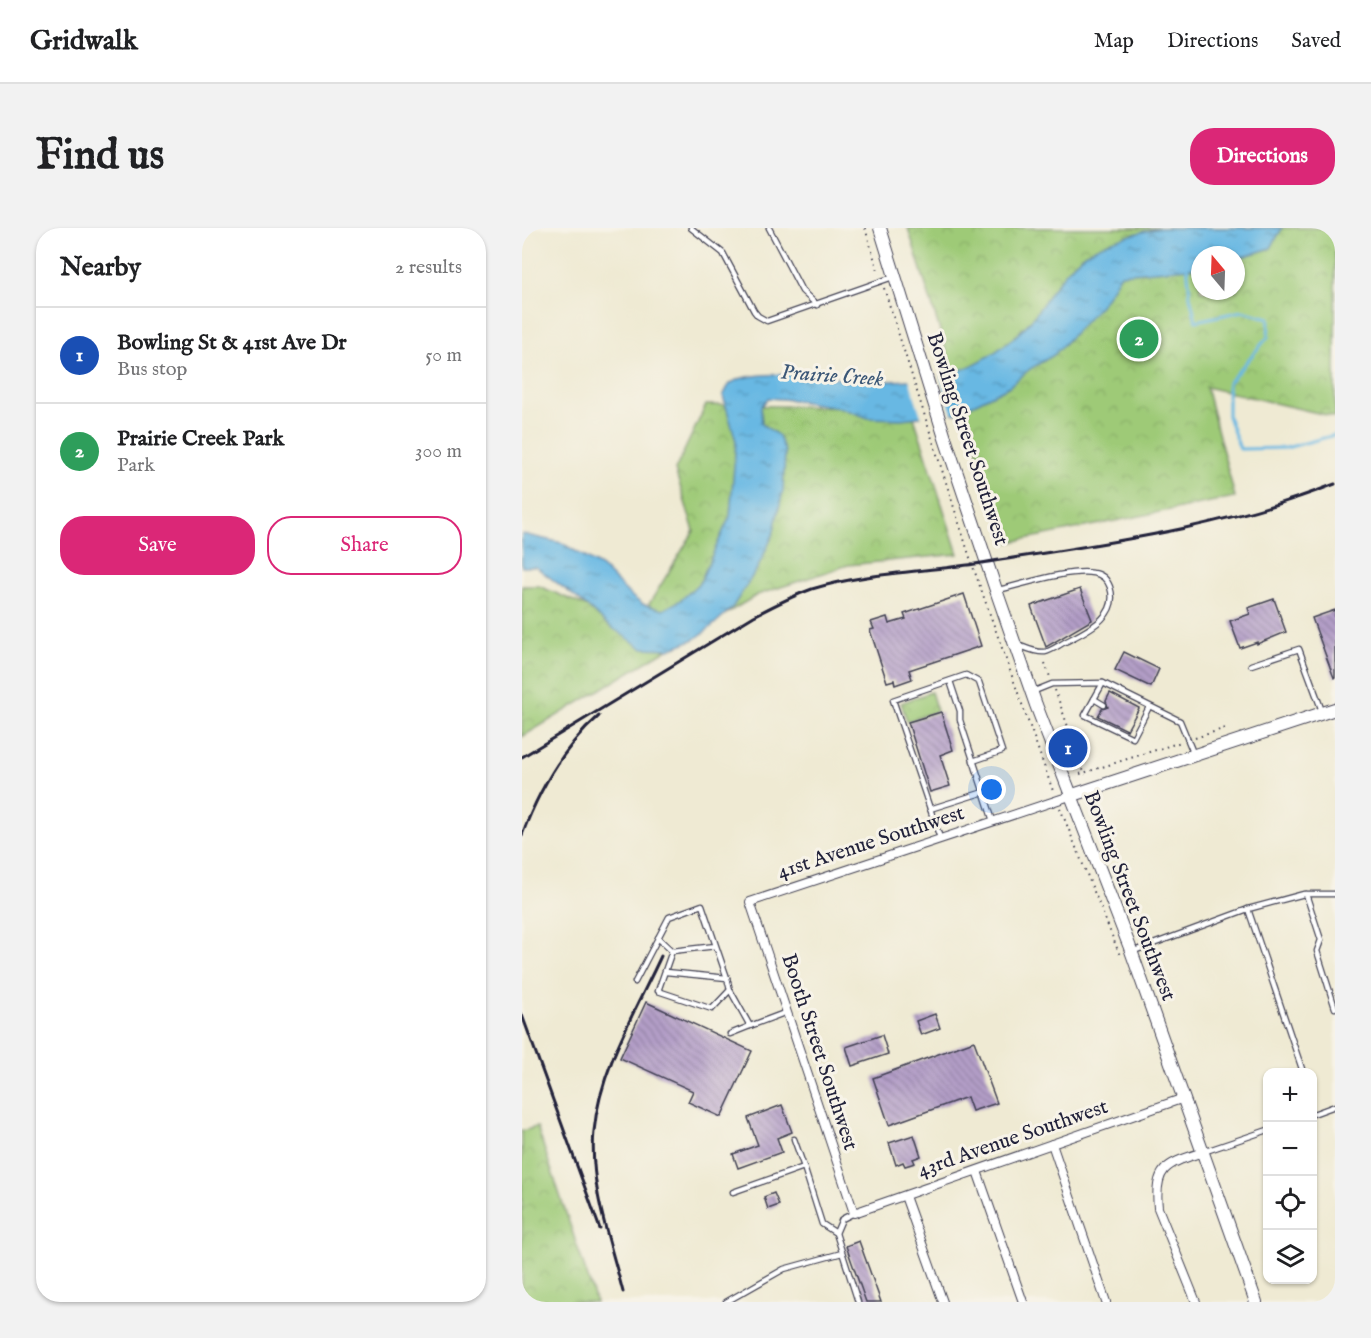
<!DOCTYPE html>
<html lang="en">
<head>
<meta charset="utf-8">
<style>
  body { margin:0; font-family:"IM FELL English",serif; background:#f2f2f2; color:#202124 }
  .controls { position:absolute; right:18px; bottom:18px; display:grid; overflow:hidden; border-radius:12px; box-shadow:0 2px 4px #0004 }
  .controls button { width:54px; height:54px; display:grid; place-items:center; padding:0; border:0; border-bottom:2px solid #e0e0e0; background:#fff; color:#202124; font:30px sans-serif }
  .compass { position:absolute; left:669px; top:18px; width:54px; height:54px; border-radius:50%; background:#fff; box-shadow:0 2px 4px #0004; rotate:341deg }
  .you { position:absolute; left:470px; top:562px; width:21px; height:21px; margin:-15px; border:4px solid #fff; border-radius:50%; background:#1a73e8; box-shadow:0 0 0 9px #1a73e833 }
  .badge { display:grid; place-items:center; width:39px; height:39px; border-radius:50%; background:#db2777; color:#fff; font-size:20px; font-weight:700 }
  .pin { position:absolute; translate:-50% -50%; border:3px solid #fff; box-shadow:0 2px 6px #0006 }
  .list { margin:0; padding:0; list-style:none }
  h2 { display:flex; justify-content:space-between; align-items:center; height:78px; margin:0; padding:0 24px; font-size:26px }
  h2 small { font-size:20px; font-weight:400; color:#757577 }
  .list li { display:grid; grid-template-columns:39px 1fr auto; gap:18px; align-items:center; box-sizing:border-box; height:96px; padding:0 24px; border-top:2px solid #e0e0e0 }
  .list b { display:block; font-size:22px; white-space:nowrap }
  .list p { margin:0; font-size:20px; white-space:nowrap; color:#757577 }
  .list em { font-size:20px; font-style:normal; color:#757577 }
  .actions { display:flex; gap:12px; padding:18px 24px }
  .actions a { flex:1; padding:14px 0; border:2px solid #db2777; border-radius:24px; text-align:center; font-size:21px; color:#db2777 }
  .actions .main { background:#db2777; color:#fff }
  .icon { flex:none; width:33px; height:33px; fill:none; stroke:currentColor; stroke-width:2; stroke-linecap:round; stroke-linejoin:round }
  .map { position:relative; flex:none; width:813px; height:1074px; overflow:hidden; border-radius:24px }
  header { display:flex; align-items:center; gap:36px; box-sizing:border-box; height:84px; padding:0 30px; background:#fff; border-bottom:2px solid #e0e0e0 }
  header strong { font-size:28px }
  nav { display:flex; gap:33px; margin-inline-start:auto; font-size:21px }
  .intro { display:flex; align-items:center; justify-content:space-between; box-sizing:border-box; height:144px; padding:0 36px }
  h1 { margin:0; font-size:42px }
  .button { padding:15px 27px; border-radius:24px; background:#db2777; color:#fff; font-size:21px; font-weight:700 }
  main { display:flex; gap:36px; padding:0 36px }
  aside { flex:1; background:#fff; border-radius:24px; box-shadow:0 2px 4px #0004 }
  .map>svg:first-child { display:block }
</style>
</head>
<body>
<header>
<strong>Gridwalk</strong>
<nav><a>Map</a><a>Directions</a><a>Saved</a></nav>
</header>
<div class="intro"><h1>Find us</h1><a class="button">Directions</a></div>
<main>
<aside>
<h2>Nearby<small>2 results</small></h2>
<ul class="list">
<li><span class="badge" style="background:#1a4fb4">1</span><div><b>Bowling St &amp; 41st Ave Dr</b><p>Bus stop</p></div><em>50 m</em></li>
<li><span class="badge" style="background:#2e9e5b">2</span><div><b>Prairie Creek Park</b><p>Park</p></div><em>300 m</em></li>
</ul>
<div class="actions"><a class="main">Save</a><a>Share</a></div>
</aside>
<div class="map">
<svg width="813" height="1074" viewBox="0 0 813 1074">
  <defs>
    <pattern id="park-crowns" width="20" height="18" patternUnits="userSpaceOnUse" patternTransform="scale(1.5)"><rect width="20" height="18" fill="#9eca77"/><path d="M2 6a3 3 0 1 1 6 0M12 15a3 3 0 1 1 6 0" fill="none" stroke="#88ad68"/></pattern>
    <pattern id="water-ripples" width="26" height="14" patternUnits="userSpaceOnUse" patternTransform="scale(1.5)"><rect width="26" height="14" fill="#68b8e3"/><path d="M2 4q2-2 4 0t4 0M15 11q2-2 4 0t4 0" fill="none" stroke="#5595b9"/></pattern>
    <pattern id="building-back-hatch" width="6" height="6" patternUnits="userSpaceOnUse" patternTransform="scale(1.5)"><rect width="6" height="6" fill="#b39ec7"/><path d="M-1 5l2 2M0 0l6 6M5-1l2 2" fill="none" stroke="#9180a3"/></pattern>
  </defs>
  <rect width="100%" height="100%" fill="#f7f3e8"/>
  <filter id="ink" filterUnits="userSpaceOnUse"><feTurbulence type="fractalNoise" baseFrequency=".0167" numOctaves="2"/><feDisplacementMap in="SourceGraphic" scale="12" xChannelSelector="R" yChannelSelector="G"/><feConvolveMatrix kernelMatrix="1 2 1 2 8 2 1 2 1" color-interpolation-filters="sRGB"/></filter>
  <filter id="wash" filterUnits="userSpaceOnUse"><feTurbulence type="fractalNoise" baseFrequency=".008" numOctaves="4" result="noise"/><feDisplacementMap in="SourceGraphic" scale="24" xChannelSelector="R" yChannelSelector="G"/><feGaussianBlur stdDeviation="1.35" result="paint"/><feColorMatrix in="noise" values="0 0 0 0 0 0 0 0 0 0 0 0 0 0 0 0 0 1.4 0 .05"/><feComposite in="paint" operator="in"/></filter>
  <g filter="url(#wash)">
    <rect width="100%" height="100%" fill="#efead3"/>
    <g fill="url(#park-crowns)" stroke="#607659" stroke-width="1.5" fill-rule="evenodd">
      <path d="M386,0h427v189l-129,-30 29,110 -229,46zM678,27h36v36h-36z"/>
      <path d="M184,177l205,3 47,146 -110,11 -91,30 -235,142v-151h17l96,41 59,-96 -19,-61z"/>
      <path d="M409,464l6,19 -30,10 -6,-18z"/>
      <path d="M15,899l59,175h-74v-171z"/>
    </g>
    <path fill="url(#water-ripples)" stroke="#456d8f" stroke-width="1.5" d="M638,0h122l-11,20 -35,11v-4h-36v12l-79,7 -17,27 -50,54 -24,14 -22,18 -52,26 -55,6 -33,-1 -27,-10 -48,-8 -25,-2 -7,9 1,17 17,12 6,16 -2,39 -10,44 -16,34 -25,39 -21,19 -16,12 -26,10 -27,-1 -34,-23 -26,-23 -46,-35h-14v-33l40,9 40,24 28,28 12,9 21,6 18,-10 19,-18 30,-66 6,-75 -13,-45c2,-3 4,-9 7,-12 23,-20 124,-2 157,-3 16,0 48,-3 63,-7 30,-9 62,-31 82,-55 18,-24 35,-57 63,-71 16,-8 48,-17 65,-20z"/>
    <path fill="#efead3" d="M417,144l14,44 -31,3 -14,-43z"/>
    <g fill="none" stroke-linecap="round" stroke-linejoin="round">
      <path stroke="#68b8e3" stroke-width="3" d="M665,36l3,32 6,25 46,-10 27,7 -1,19 -40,46v33l12,33 46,-1 49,-13"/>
    </g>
    <g id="blocks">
      <g fill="url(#building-back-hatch)">
        <path d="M558,361l12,31 -46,27 -15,-41z"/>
        <path d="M442,366l17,52 -72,24 3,9 -17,6 -1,-5 -7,2 -17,-52 4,-1 -3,-7 16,-5 2,7 17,-5 -2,-5z"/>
        <path d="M752,371l12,33 -29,12v-2l-17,6 -10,-27 20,-7 -2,-6z"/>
        <path d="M813,382v67l-1,1 -22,-60z"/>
        <path d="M602,424l35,17 -8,18 -36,-17z"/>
        <path d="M588,465l29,15 -12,22 -29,-14 4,-7 6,-2 -2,-6z"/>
        <path d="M419,484l12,38 -13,5 10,31 -20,6 -22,-70z"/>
        <path d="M124,774l106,49 -31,66 -33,-15 5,-11 -73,-33z"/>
        <path d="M413,786l5,14 -19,7 -5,-14z"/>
        <path d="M360,807l6,19 -36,12 -6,-19z"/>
        <path d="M452,813l23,62 -25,8 -5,-14 -78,28 -16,-47z"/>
        <path d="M260,877l10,27 -15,6 5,14 -44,16 -5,-14 25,-9 -10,-27z"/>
        <path d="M392,907l7,21 -8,3 2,4 -10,3 -2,-4 -7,3 -7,-22z"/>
        <path d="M252,965l5,12 -11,4 -4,-12z"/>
        <path d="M337,1013l22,61h-15l-20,-56z"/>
      </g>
    </g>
  </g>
  <g filter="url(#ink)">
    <use href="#blocks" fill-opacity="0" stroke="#414052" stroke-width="1.5"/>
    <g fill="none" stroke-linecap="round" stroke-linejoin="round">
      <g stroke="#414052" stroke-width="7">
        <g id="lane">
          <path d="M169,0l32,25 31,58 4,5 9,5 126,-44"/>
          <path d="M247,0l33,63 15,14"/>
          <path d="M476,362c26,-6 71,-21 95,-17 9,1 14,6 17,14 10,30 -24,44 -45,55 -6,3 -14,9 -20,10 -9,1 -19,-4 -27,-7"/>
          <path d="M729,437l48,-16 23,62"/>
          <path d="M428,453l10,30v9l33,101"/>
          <path d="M581,455l-18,32 48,23 16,-31"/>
          <path d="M510,464l20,-8 51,-1 77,38 14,34"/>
          <path d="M572,471l10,6"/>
          <path d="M408,581l54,-17"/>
          <path d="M418,610l-47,-138 73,-25 13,7 23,69 -29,10"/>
          <path d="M784,666l15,46 -4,11 18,57"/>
          <path d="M726,681l56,-15h31"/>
          <path d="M150,723l-14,40 54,18 18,-19 -3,-12 -25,-73 -33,12 -11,21 14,13 44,-5"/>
          <path d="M612,723l114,-42 55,163"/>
          <path d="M144,744l61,6"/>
          <path d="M113,754l23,-44"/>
          <path d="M208,762l20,36 37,-14"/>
          <path d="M208,806l20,-8"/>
          <path d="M791,886l22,-8"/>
          <path d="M272,911l10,28"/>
          <path d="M681,924l65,-22"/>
          <path d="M211,964l71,-25 18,57 14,9"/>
          <path d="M332,985l-12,6 -6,14 22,69"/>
          <path d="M204,1074l58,-33 58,-16"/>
        </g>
      </g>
      <g stroke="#414052" stroke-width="10">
        <g id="street">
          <path d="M548,568l-320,106 104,311 330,-115"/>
          <path d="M530,916l54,158"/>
          <path d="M455,943l46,131"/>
          <path d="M383,968l38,106"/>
          <path d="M674,1074l-38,-94c-4,-42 9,-44 45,-56"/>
        </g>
      </g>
      <g stroke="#414052" stroke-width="14">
        <g id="secondary">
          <path d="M358,0l65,210 51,152 40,115 93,240 127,357"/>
          <path d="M548,568l265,-87"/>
        </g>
      </g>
      <g stroke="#414052" stroke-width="2" stroke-dasharray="1.5 4.5" stroke-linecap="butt">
        <path d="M343,0l14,46"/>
        <path d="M362,60l88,276 81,227"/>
        <path d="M523,435l5,14"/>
        <path d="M533,462l30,85"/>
        <path d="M673,510l34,-11"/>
        <path d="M558,546l101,-32"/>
        <path d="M538,580l61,150"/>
      </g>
      <use href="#lane" stroke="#fff" stroke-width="4.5"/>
      <use href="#street" stroke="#fff" stroke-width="8"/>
      <use href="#secondary" stroke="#fff" stroke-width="12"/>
      <g stroke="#22223b" stroke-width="3">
        <path d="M0,529l232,-141c19,-10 38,-20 58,-27 53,-16 109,-17 163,-25 124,-20 242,-34 360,-80"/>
        <path d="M0,607c17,-45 40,-87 77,-119"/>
        <path d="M0,787l78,214"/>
        <path d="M101,1064c-13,-51 -34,-107 -29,-161 6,-62 41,-119 67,-175"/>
      </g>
    </g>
  </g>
  <g text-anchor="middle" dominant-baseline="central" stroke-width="6" stroke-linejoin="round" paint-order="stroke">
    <g font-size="21" fill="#22223b" stroke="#f7f3e8">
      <text transform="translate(445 211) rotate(72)">Bowling Street Southwest</text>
      <text transform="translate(349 615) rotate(-18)">41st Avenue Southwest</text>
      <text transform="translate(607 668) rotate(69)">Bowling Street Southwest</text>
      <text transform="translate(297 824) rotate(72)">Booth Street Southwest</text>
      <text transform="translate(491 911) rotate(-19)">43rd Avenue Southwest</text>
    </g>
    <g font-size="22" font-style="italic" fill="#3a5676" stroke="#f7f3e8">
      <text transform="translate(310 148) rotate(4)">Prairie Creek</text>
    </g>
  </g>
</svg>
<div class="controls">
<button>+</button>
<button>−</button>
<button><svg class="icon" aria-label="locate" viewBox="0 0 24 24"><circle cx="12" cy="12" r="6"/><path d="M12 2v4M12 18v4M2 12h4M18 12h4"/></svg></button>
<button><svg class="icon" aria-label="layers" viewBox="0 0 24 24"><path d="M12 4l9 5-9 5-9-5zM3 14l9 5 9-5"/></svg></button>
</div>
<svg class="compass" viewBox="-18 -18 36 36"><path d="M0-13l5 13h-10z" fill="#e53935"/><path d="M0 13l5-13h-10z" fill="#757577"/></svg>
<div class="you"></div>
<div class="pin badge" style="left:546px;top:520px;background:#1a4fb4">1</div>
<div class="pin badge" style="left:617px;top:111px;background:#2e9e5b">2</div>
</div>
</main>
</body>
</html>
